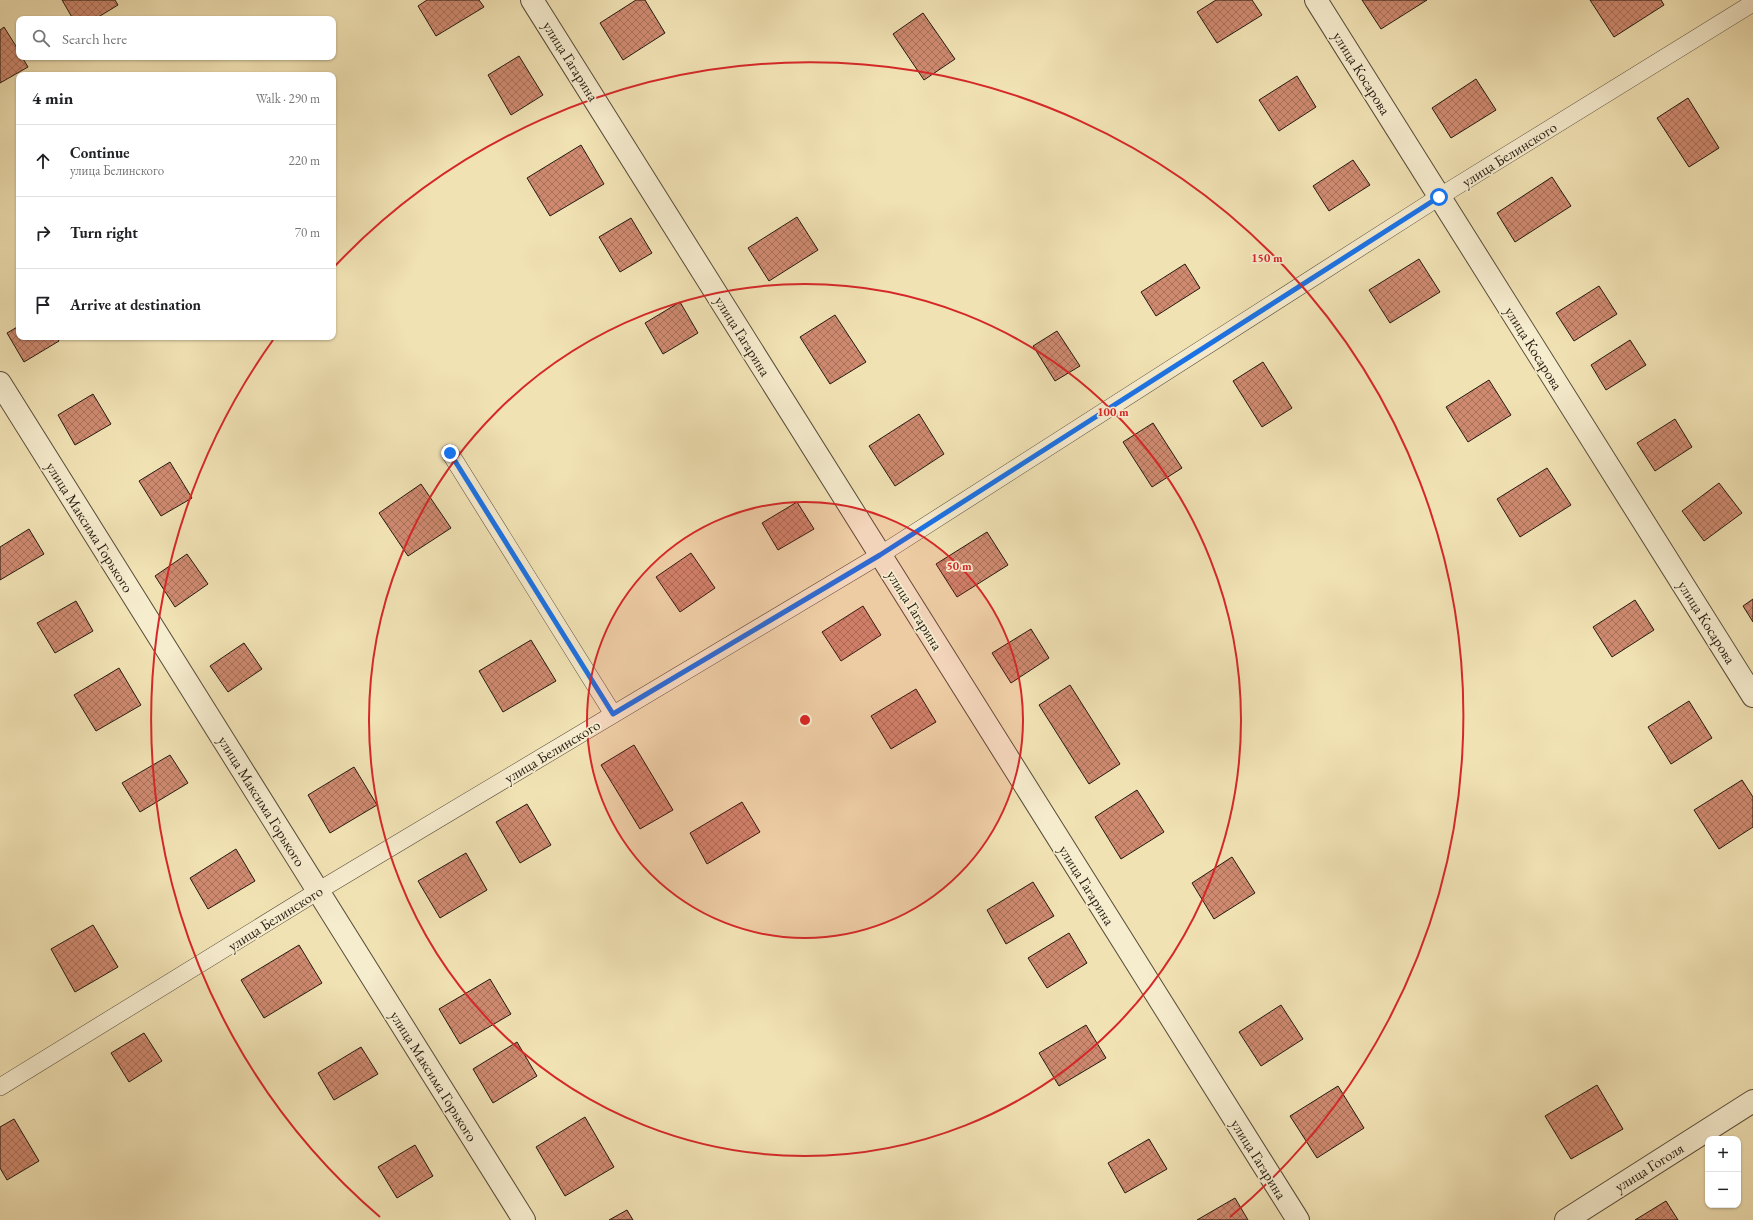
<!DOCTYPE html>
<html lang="en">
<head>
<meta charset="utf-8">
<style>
  body { margin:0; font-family:"EB Garamond",serif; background:#f6f6f6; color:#202124 }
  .controls { position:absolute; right:12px; bottom:12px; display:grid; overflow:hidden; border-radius:8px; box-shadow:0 1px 3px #0004 }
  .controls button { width:36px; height:36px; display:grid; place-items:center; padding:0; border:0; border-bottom:1px solid #e0e0e0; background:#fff; color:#202124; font:20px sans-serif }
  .stop { position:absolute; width:12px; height:12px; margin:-9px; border:3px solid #1a73e8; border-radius:50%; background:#fff }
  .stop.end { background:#1a73e8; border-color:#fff; box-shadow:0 1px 4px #0008 }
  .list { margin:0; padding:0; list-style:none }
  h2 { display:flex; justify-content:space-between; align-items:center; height:52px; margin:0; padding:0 16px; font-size:17px }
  h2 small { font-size:13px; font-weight:400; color:#757577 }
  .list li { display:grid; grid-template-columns:26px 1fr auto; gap:12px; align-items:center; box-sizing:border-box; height:72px; padding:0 16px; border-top:1px solid #e0e0e0 }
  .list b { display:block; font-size:15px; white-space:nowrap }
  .list p { margin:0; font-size:13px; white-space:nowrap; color:#757577 }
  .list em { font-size:13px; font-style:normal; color:#757577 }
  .icon { flex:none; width:22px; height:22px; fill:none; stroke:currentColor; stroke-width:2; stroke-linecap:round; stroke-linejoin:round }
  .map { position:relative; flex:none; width:1753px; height:1220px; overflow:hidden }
  .search { position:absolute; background:#fff; box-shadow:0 1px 3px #0004; left:16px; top:16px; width:320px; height:44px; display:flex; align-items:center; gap:10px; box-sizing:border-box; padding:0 14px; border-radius:8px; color:#757577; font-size:15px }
  .panel { position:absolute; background:#fff; box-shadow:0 1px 3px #0004; left:16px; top:72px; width:320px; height:268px; border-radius:8px }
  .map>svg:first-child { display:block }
</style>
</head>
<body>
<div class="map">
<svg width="1753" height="1220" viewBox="0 0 1753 1220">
  <defs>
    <pattern id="building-cross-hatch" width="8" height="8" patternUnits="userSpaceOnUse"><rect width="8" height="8" fill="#cf8a70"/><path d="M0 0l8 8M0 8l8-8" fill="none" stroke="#a8705b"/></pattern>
  </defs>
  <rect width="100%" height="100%" fill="#f1e2b4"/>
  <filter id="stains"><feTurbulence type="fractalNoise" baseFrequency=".005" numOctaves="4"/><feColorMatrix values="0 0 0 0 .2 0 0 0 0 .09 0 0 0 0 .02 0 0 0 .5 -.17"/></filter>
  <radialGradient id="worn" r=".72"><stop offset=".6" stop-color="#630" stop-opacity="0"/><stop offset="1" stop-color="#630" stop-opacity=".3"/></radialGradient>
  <g fill="url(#building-cross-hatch)" stroke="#241a10">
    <path d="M62,0h53l3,5 -23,14h-22z"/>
    <path d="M427,0h52l5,7 -48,29 -18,-30z"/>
    <path d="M636,0h9l20,33 -42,27 -23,-37z"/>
    <path d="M1216,0h36l10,15 -45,28 -20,-31z"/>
    <path d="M1362,0h65l-46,29z"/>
    <path d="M1590,0h71l3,5 -50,32z"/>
    <path d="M923,13l32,46 -31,21 -31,-46z"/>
    <path d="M4,27l15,24v6h3l6,10 -28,16v-53z"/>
    <path d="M519,56l24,39 -32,20 -23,-40z"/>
    <path d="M1297,76l19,31 -37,24 -20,-31z"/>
    <path d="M1476,79l20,31 -45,28 -19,-30z"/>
    <path d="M1688,98l31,50 -30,19 -32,-49z"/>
    <path d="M581,145l23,39 -54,32 -23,-38z"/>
    <path d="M1353,160l17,25 -41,26 -16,-25z"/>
    <path d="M1552,177l19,29 -56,36 -18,-29z"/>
    <path d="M797,217l21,33 -49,31 -21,-33z"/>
    <path d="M631,218l21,35 -32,19 -21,-35z"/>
    <path d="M1419,259l21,33 -50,31 -21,-33z"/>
    <path d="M1185,264l15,24 -44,28 -15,-24z"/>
    <path d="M1599,286l18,28 -43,27 -18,-28z"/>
    <path d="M680,302l18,31 -35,21 -18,-31z"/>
    <path d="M835,315l31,47 -36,22 -30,-47z"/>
    <path d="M19,326v11h37l3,4 -35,21 -17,-29z"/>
    <path d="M1057,331l23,35 -25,15 -22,-35z"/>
    <path d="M1630,340l16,25 -40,25 -15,-25z"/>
    <path d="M1263,362l29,46 -30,19 -29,-46z"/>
    <path d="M1489,380l22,35 -43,27 -22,-35z"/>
    <path d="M93,394l18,30 -36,21 -17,-30z"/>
    <path d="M919,414l25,40 -49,32 -26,-40z"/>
    <path d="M1675,419l17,28 -37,24 -18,-28z"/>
    <path d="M1153,423l29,45 -30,19 -29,-45z"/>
    <path d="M170,462l22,36 -31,18 -22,-35z"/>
    <path d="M1547,468l24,37 -51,32 -23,-38z"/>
    <path d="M1719,483l23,30 -38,28 -22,-30z"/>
    <path d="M421,484l30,44 -43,28 -29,-43z"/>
    <path d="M797,502l17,27 -36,21 -16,-27z"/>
    <path d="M29,529l15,25 -44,26v-33z"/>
    <path d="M987,532l21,33 -51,32 -21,-33z"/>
    <path d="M691,553l24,35 -35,24 -24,-35z"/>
    <path d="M187,554l21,30 -33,23 -20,-31z"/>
    <path d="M1753,599v23l-10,-16z"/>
    <path d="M1635,600l19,30 -42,27 -19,-30z"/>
    <path d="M76,601l17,30 -38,22 -18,-30z"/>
    <path d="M863,606l18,29 -40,26 -19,-29z"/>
    <path d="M1031,629l18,29 -38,25 -19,-30z"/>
    <path d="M531,640l25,41 -53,31 -24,-41z"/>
    <path d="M244,643l18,26 -34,23 -18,-26z"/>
    <path d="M119,668l22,37 -45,26 -22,-36z"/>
    <path d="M1070,685l50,79 -31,20 -50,-79z"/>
    <path d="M916,689l20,33 -45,27 -20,-33z"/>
    <path d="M1689,701l23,37 -41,26 -23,-37z"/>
    <path d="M634,745l39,65 -33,19 -39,-64z"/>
    <path d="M170,755l18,28 -48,29 -18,-29z"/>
    <path d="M354,767l23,38 -47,28 -22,-38z"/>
    <path d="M1742,780l11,17v30l-34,22 -25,-39z"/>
    <path d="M1137,790l27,42 -43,27 -26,-42z"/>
    <path d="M742,802l18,30 -53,32 -17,-31z"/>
    <path d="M527,804l24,41 -31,18 -24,-41z"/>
    <path d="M236,849l19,32 -47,28 -18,-31z"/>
    <path d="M466,853l21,37 -47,28 -22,-37z"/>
    <path d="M1232,857l23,36 -41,26 -22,-36z"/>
    <path d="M1033,882l21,34 -48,28 -19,-34z"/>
    <path d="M93,925l25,42 -43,25 -24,-43z"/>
    <path d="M1069,933l18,30 -40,25 -19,-30z"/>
    <path d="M299,945l23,38 -58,35 -23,-38z"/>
    <path d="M490,979l21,35 -51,30 -21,-35z"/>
    <path d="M1281,1005l22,34 -42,27 -22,-34z"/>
    <path d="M1086,1025l20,33 -47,28 -20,-33z"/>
    <path d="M144,1033l18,28 -33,21 -18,-29z"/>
    <path d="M517,1042l20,34 -44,27 -20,-34z"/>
    <path d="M361,1047l17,27 -44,26 -16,-27z"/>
    <path d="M1597,1085l26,44 -52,30 -26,-43z"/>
    <path d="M1338,1086l26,42 -47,30 -27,-42z"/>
    <path d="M585,1117l29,50 -49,29 -29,-49z"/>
    <path d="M14,1119l25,42 -32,19 -7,-12v-41z"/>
    <path d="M1149,1139l18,30 -42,24 -17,-30z"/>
    <path d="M415,1145l18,31 -36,22 -19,-31z"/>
    <path d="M1235,1198l13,22h-51z"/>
    <path d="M1666,1201l12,19h-43z"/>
    <path d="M627,1210l6,10h-24z"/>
  </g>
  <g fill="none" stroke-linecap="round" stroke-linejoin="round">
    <g stroke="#574c39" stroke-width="18">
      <g id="lane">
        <path d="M450,453l163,261"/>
        <path d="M0,1087l318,-196 562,-336 559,-358 314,-194"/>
      </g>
    </g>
    <g stroke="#574c39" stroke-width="24">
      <g id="street">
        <path d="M532,0l766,1220"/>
        <path d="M1316,0l437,696"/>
        <path d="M0,383l524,837"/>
        <path d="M1566,1220l187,-119"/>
      </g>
    </g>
    <use href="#lane" stroke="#f6ecce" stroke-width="17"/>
    <use href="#street" stroke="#f6ecce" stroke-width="22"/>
  </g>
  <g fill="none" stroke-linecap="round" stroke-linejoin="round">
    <path stroke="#1a73e8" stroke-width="5" d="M450,453l163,261 267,-159 559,-358"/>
  </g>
  <circle cx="805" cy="720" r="218" fill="#d62828" fill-opacity=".12"/>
  <g fill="none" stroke="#d62828" stroke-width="2">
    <circle cx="805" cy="720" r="218"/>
    <circle cx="805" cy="720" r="436"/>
    <path d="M380 1217A654 654 0 0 1 273 340M335 266A654 654 0 1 1 1230 1217"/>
  </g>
  <g text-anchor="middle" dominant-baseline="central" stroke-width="3.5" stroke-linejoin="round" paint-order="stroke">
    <g font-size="15" fill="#241a10" stroke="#f6ecce">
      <text transform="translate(571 61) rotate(58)">улица Гагарина</text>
      <text transform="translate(1362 73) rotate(58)">улица Косарова</text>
      <text transform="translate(1509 154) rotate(-32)">улица Белинского</text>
      <text transform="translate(743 336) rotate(58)">улица Гагарина</text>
      <text transform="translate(1534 348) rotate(58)">улица Косарова</text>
      <text transform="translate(90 527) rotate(58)">улица Максима Горького</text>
      <text transform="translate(915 610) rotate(58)">улица Гагарина</text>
      <text transform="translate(1707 622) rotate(58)">улица Косарова</text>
      <text transform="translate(552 751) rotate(-31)">улица Белинского</text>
      <text transform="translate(262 801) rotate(58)">улица Максима Горького</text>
      <text transform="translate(1087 885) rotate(58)">улица Гагарина</text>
      <text transform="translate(275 918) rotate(-32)">улица Белинского</text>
      <text transform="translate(434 1076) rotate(58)">улица Максима Горького</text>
      <text transform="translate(1259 1159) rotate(58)">улица Гагарина</text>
      <text transform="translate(1649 1167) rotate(-32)">улица Гоголя</text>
    </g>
  </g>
  <circle cx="805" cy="720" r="6" fill="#d62828" stroke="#f6ecce" stroke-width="2"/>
  <g font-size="12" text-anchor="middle" font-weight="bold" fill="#d62828" stroke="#f6ecce" stroke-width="3.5" stroke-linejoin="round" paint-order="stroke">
    <text x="1267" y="262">150 m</text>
    <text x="1113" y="416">100 m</text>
    <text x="959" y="570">50 m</text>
  </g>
  <rect width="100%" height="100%" filter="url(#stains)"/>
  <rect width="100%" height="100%" fill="url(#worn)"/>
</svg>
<div class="controls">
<button>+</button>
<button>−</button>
</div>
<div class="stop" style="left:1439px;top:197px"></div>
<div class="stop end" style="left:450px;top:453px"></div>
<div class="search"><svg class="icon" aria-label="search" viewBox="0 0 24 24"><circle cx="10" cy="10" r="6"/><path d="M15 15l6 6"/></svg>Search here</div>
<section class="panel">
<h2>4 min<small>Walk · 290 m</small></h2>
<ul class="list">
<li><svg class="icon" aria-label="ahead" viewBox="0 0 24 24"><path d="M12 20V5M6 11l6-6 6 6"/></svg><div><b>Continue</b><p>улица Белинского</p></div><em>220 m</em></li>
<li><svg class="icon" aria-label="right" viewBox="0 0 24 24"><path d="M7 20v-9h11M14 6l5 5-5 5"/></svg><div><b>Turn right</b></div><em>70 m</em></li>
<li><svg class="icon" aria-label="arrive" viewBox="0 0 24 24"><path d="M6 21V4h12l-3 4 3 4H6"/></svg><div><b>Arrive at destination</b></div></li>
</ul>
</section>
</div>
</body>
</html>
